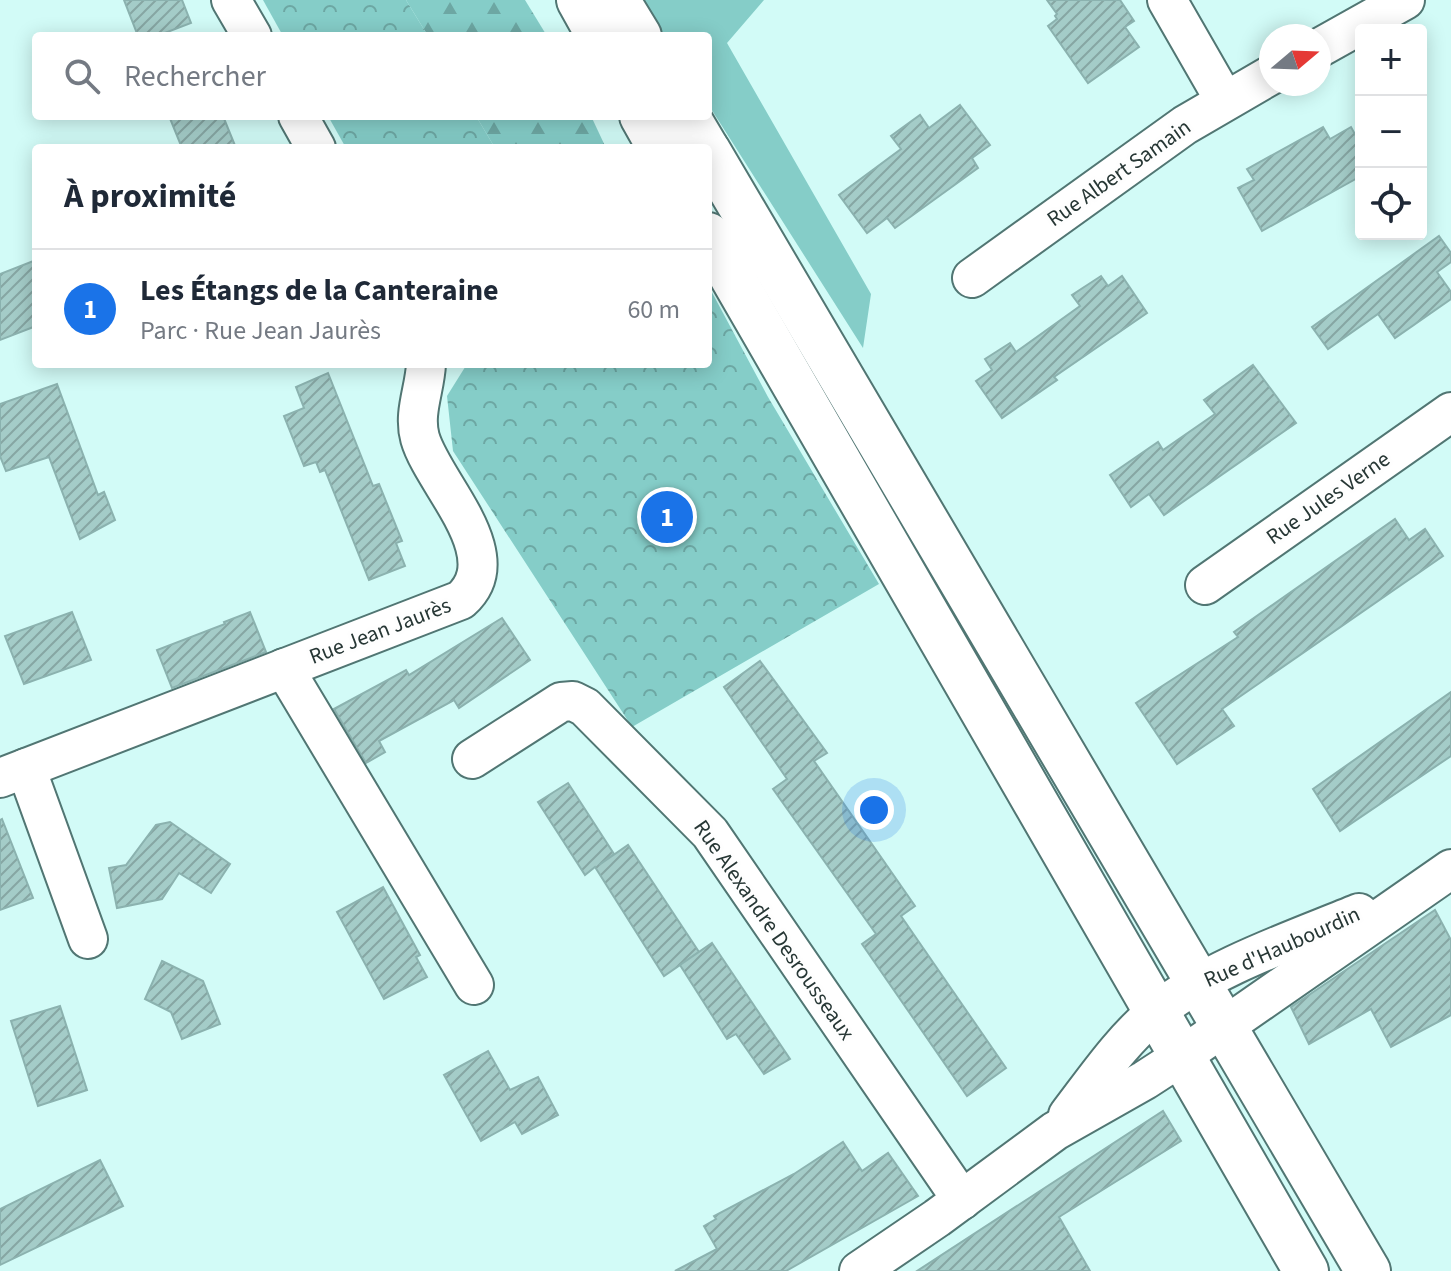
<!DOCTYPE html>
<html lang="fr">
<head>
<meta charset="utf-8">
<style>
  body { margin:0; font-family:"Source Sans 3",sans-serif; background:#f2f2f3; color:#1f2937 }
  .controls { position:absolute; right:24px; top:24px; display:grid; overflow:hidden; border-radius:8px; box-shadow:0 4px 20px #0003 }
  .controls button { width:72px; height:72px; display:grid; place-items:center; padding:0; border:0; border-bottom:2px solid #e0e1e3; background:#fff; color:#1f2937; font:40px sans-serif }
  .compass { position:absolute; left:1259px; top:24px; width:72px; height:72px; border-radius:50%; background:#fff; box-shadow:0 4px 20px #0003; rotate:71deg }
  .you { position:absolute; left:874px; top:810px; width:28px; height:28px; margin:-20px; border:6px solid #fff; border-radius:50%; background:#1a73e8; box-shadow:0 0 0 12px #1a73e833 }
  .badge { display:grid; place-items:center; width:52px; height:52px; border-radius:50%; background:#1a73e8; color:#fff; font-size:26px; font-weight:700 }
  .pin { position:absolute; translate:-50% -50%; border:4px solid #fff; box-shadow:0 2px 8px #0006 }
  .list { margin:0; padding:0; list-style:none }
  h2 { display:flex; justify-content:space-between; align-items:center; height:104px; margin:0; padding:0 32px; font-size:34px }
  h2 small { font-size:26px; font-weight:400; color:#747a83 }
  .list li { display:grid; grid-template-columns:52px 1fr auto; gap:24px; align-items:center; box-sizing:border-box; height:120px; padding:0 32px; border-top:2px solid #e0e1e3 }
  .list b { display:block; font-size:30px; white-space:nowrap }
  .list p { margin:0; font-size:26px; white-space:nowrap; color:#747a83 }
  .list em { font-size:26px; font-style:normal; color:#747a83 }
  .icon { flex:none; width:44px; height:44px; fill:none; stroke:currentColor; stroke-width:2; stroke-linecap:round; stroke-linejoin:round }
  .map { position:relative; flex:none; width:1451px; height:1271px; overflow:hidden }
  .search { position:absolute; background:#fff; box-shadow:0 4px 20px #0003; left:32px; top:32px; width:680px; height:88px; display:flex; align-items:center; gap:20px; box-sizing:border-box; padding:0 28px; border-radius:8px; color:#747a83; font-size:30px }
  .panel { position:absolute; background:#fff; box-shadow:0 4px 20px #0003; left:32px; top:144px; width:680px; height:224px; border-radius:8px }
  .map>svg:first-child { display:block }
</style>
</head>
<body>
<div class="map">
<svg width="1451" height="1271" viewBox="0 0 1451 1271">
  <defs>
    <pattern id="forest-firs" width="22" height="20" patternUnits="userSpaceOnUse" patternTransform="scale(2)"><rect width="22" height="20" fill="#85cdc8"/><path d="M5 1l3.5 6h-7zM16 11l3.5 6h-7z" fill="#6da7a3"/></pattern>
    <pattern id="park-crowns" width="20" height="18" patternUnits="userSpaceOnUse" patternTransform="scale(2)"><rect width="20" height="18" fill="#85cdc8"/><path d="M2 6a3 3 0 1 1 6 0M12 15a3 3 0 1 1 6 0" fill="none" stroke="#6da7a3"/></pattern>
    <pattern id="building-hatch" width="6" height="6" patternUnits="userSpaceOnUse" patternTransform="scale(2)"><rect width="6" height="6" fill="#a4ccc8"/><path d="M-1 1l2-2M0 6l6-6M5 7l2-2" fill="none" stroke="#86a6a3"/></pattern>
  </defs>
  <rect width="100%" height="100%" fill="#d2fbf7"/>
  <path fill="#85cdc8" d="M642,0h122l-37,43 144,251 -8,54 -155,-244v-68h-43z"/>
  <g fill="url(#forest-firs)">
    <path d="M406,0h119l22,36h-119z"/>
    <path d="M476,116h115l15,32h-111z"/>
  </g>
  <g fill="url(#park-crowns)">
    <path d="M263,0h143l22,36h-145z"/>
    <path d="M328,116h148l19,32h-149z"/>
    <path d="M708,285l60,112 111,187 -247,143 -179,-276 -6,-55 20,-32h241z"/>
  </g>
  <g fill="url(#building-hatch)" stroke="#8bb2af" stroke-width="2">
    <path d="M124,0h58l9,23 -34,13h-19z"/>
    <path d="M1047,0h73l14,21 -9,6 14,20 -51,36 -40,-57 9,-7 -2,-3 2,-2z"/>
    <path d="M960,105l30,40 -18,13 6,10 -83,60 -8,-10 -20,15 -28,-38 62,-46 -10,-13 29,-21 9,13z"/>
    <path d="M169,116h54l13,32h-54z"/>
    <path d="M1323,127l7,12 21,-12 10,18v31l-99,55 -24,-43 16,-8 -7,-11z"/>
    <path d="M1439,236l12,17v9l-14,10 14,20v7l-56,39 -17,-24 -50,35 -16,-22z"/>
    <path d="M36,260v66l-36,14v-66z"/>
    <path d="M1101,276l7,10 14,-10 25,37 -93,64 3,3 -55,38 -26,-37 16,-11 -7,-11 25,-16 6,9 64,-46 -8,-11z"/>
    <path d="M1253,365l43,58 -132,92 -15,-21 -18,13 -21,-32 48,-33 5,8 52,-36 -11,-14z"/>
    <path d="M328,373l45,113 6,-2 23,57 -6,2 9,23 -36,14 -44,-110 -5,2 -4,-10 -12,4 -20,-50 20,-8 -8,-21z"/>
    <path d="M57,384l41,111 6,-3 11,28 -35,19 -31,-82 -43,14 -6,-15v-52z"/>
    <path d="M1395,519l14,21 16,-11 18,27 -221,153 12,17 -57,38 -41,-61 102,-66 -4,-5z"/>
    <path d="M72,612l19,48 -67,24 -19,-48z"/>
    <path d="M250,612l16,40 -94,36 -15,-38 68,-26 -1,-2z"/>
    <path d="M502,618l28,42 -71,48 -5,-8 -75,41 6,11 -19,11 -32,-54 72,-39 3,5z"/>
    <path d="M760,661l67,92 -13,8 101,145 -14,10 105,152 -39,28 -105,-152 14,-10 -103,-145 14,-10 -63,-92z"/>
    <path d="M1451,692v64l-111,75 -27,-42z"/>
    <path d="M568,783l46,71 -15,11 29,-20 71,107 -35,24 -69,-109 -10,8 -47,-73z"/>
    <path d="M2,819l31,79 -33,12v-90z"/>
    <path d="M170,822l60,42 -19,29 -32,-20 -17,26 -45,9 -8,-40 17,-3 30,-40z"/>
    <path d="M383,887l37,68 -4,2 11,20 -43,22 -47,-87z"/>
    <path d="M1435,910l16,30v75l-60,32 -20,-38 -62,35 -18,-37z"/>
    <path d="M712,943l78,116 -26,15 -28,-40 -9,5 -47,-74z"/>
    <path d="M162,961l41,20 17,43 -38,15 -11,-27 -26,-13z"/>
    <path d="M60,1006l27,84 -49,16 -27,-85z"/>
    <path d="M488,1051l22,39 28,-13 20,38 -36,19 -7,-12 -34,19 -37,-66z"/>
    <path d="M1163,1111l18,30 -122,76 31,54h-173z"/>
    <path d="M843,1142l19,29 26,-18 30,43 -132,75h-111l42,-22 -13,-23 12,-7 -2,-3 80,-42z"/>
    <path d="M100,1160l23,46 -123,59v-56z"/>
  </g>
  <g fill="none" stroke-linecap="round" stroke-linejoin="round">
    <g stroke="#517673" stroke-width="42">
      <g id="minor">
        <path d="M231,0l21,36"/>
        <path d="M1167,0l58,101"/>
        <path d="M1319,48l86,-48"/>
        <path d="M298,116l18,32"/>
        <path d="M972,278l213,-153 86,-50"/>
        <path d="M1205,585l246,-173"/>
        <path d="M284,668l190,317"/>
        <path d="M472,759l89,-57 12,-1 12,6 125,126 252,367"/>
        <path d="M26,768l62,171"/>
        <path d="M0,778l461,-178c50,-45 -28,-116 -41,-162 -7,-25 5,-49 6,-74"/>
        <path d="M1068,1115c27,-35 53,-74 88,-103 52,-43 140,-73 203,-99"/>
        <path d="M859,1271l78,-53 118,-87 90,-51 37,-24 269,-187"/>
      </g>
    </g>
    <g stroke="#517673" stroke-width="48">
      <g id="major">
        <path d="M579,0l20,36"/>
        <path d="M617,0l22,36"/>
        <path d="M642,116l18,32"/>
        <path d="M687,116l19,32"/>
        <path d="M708,151l660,1120"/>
        <path d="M708,235l598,1036"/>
      </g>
    </g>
    <use href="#minor" stroke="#fff" stroke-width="38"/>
    <use href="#major" stroke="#fff" stroke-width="44"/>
  </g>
  <g text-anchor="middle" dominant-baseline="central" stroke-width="7" stroke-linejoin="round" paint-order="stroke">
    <g font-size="22" fill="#273735" stroke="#fefefe">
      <text transform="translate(1119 173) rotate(-35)">Rue Albert Samain</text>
      <text transform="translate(1328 498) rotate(-35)">Rue Jules Verne</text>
      <text transform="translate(380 631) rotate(-21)">Rue Jean Jaurès</text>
      <text transform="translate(774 930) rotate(55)">Rue Alexandre Desrousseaux</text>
      <text transform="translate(1282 947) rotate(-24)">Rue d'Haubourdin</text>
    </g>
  </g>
</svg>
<div class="controls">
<button>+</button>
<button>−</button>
<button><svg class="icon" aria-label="locate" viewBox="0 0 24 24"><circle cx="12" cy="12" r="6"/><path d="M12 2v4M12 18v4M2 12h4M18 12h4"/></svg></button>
</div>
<svg class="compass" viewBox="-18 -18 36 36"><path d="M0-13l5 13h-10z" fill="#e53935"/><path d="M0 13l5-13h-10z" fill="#747a83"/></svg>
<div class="you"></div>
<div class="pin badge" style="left:667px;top:517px">1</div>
<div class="search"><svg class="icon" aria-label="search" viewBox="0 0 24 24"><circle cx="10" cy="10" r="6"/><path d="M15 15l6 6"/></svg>Rechercher</div>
<section class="panel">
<h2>À proximité<small></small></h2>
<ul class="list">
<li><span class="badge">1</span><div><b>Les Étangs de la Canteraine</b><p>Parc · Rue Jean Jaurès</p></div><em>60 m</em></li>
</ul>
</section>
</div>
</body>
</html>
